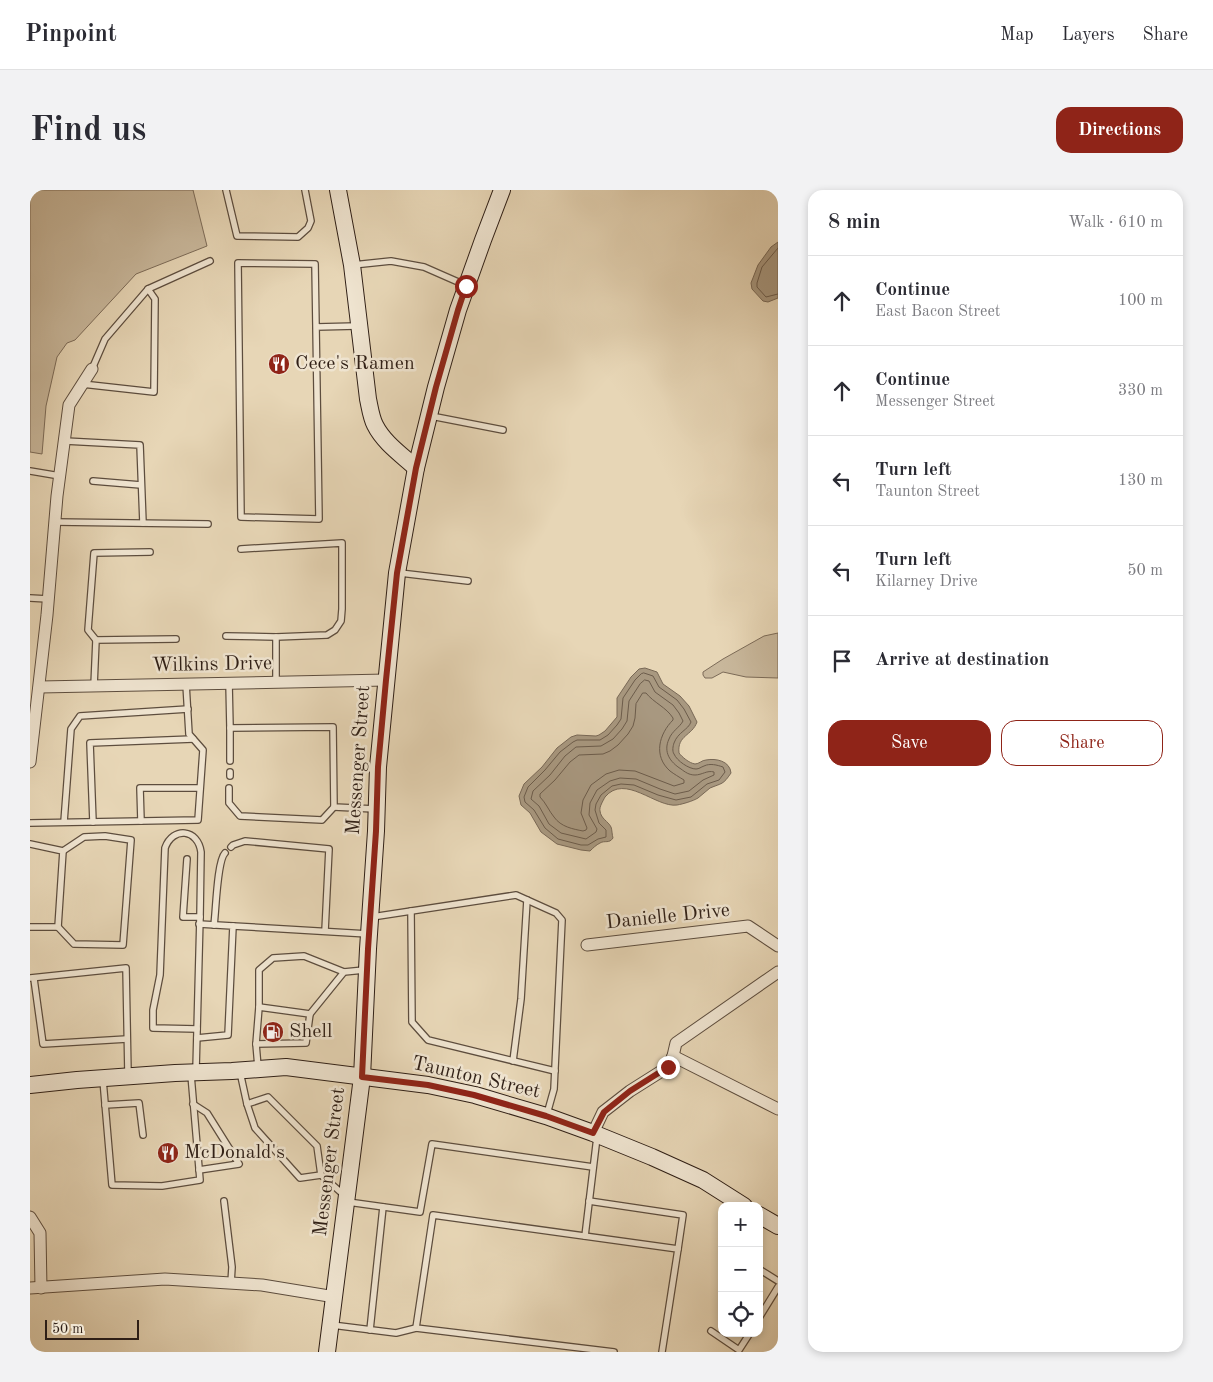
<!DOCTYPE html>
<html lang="en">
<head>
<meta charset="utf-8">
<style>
  body { margin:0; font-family:"Old Standard TT",serif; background:#f2f2f3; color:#2b2b33 }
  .controls { position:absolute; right:15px; bottom:15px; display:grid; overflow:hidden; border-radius:10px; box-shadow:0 2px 8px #0003 }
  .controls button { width:45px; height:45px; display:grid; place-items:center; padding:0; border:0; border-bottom:1px solid #e1e1e2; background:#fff; color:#2b2b33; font:25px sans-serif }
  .scale { position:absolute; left:15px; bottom:12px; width:94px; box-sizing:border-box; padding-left:5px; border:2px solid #2f1f16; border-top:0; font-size:14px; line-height:18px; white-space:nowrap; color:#2f1f16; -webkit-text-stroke:4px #efe4d0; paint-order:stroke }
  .stop { position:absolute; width:15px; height:15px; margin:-11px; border:4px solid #8f2418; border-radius:50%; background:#fff }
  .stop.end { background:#8f2418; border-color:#fff; box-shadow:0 1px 5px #0008 }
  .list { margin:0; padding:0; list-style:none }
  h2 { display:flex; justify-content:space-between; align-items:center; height:65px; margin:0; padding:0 20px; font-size:21px }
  h2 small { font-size:16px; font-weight:400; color:#7c7c81 }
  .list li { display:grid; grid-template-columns:32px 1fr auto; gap:15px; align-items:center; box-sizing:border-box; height:90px; padding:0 20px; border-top:1px solid #e1e1e2 }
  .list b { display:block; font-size:19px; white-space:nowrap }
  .list p { margin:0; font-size:16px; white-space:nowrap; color:#7c7c81 }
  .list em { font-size:16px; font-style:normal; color:#7c7c81 }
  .actions { display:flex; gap:10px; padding:15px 20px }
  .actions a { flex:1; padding:11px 0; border:1px solid #8f2418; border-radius:15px; text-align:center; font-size:18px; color:#8f2418 }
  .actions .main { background:#8f2418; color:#fff }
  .icon { flex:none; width:28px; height:28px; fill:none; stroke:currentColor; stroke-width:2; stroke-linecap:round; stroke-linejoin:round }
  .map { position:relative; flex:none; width:748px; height:1162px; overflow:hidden; border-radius:15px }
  header { display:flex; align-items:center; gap:30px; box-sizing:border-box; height:70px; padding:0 25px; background:#fff; border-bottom:1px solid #e1e1e2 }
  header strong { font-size:24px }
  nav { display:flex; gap:28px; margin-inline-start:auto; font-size:18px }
  .intro { display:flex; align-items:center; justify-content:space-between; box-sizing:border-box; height:120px; padding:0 30px }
  h1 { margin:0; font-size:35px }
  .button { padding:12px 22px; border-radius:15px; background:#8f2418; color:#fff; font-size:18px; font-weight:700 }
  main { display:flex; gap:30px; padding:0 30px }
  aside { flex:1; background:#fff; border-radius:15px; box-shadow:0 2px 8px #0003 }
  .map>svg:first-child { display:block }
</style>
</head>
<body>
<header>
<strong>Pinpoint</strong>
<nav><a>Map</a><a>Layers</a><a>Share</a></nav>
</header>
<div class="intro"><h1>Find us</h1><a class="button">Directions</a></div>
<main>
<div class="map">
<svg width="748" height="1162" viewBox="0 0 748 1162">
  <rect width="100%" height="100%" fill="#e7d6b6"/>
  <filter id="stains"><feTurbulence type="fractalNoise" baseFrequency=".004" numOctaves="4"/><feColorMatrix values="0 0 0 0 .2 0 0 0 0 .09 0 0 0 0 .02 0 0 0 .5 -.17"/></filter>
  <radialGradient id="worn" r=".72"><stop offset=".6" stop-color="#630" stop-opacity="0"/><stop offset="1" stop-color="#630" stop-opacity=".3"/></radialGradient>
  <g fill="#c8b79b" stroke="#7c6b58">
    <path d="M0,0h163l14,56 -71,28 -61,66 -8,3 -10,14 -11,49 -4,48 -12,-2z"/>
    <path d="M748,443v45l-32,-1 -23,-5 -11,6h-7l-2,-3v-3l20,-13 41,-23z"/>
  </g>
  <g fill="#a89880" stroke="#786856">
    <path d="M748,52v56l-10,4 -5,-1 -11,-12 -1,-6 7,-18 13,-18z"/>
    <path d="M615,478l12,4 6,12 17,12 9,10 8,16c-5,14 -20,13 -18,31 3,4 10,10 16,11 4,0 7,-4 11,-4 10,-2 24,1 25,13 -8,12 -9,10 -21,15 -4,3 -8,7 -12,10 -5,3 -15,6 -21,7 -21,3 -52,-32 -72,-8 -2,4 -6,10 -5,14 1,8 8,10 11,16 1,2 1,8 2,11 -4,6 -8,2 -13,5 -4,2 -7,5 -10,8l-9,-1 -24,-6 -16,-12 -11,-19 -9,-8 -2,-9 5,-12 18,-17 15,-19 14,-11 6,-2 19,1 3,-1 6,-4 12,-14v-19l14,-21 8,-8z"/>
  </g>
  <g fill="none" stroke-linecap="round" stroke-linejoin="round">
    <g stroke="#6c5c4b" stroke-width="1">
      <path d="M748,58l-16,19 -5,16v4l9,10 12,-3"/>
      <path d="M614,483l9,3 6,11 18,13 7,9 7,13c-3,8 -13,10 -17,21 -1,3 -2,8 0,11 3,7 15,15 22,15 3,0 5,-2 8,-3 6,-3 13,-1 19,1l2,5 -6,8 -12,4 -16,13 -15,3 -18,-5 -24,-10 -13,-1 -9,2 -11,9 -5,9 -1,6 4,13 7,7v7l-8,2 -10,6h-7l-23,-6 -13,-11 -11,-18 -9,-8 -1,-5 4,-10 17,-17 15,-18 13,-10 4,-2h23l8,-5 9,-10 4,-6 2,-21 12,-18 6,-6z"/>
      <path d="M615,490l4,1 6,11 18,13 6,8 4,8c-3,6 -11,10 -14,18 -6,13 1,23 12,30 4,3 8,6 14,6 7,0 12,-5 19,-3v3l-11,5 -14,11 -14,3 -15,-5 -24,-10 -16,-1 -10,3 -13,9 -7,13 -1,12 8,14 -1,3 -10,7 -25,-6 -12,-9 -10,-18 -8,-7 2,-8 17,-16 15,-19 11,-9 25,-1 12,-7 9,-10 5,-8 2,-20 11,-17z"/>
      <path d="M613,503h3c8,10 20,14 27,25v2c-14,14 -20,36 -3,51 4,3 9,6 14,9v3l-10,3 -39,-15 -16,-1 -13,4 -15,11 -8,15 -2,13 6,15 -1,2 -3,1c-10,-2 -22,-4 -29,-14 -5,-6 -8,-14 -14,-20v-3l15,-14 15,-18 9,-7 24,-1 7,-3 8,-6 10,-11 5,-8 2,-8 1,-14z"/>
    </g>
    <g stroke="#5d4d3e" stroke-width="8">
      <g id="lane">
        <path d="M196,0l11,46 61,1 10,-9 3,-7 -6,-31"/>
        <path d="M323,75l38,-4 33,6 41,18"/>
        <path d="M118,99l62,-28"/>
        <path d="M286,137l-1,-63 -77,-1 3,254 78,2 -3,-192 41,-1"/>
        <path d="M52,194l72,8 1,-93 -7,-10 -43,50 -13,30"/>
        <path d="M401,226l72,14"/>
        <path d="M35,251l75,4 3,78"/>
        <path d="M0,281l30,5"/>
        <path d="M63,291l48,4"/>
        <path d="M25,332l153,2"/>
        <path d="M370,383l68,8"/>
        <path d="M0,408l18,1"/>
        <path d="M196,446l50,1 51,-2 8,-5 6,-9 1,-12v-66l-101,6"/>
        <path d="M246,447v45"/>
        <path d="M66,450l-8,-10 6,-77 56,-1"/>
        <path d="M199,493l1,45 103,-1 1,80 41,2"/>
        <path d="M64,496l2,-46 80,-1"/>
        <path d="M200,538v33"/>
        <path d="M200,582v4"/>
        <path d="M199,598v15l11,13 82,4 12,-13"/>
        <path d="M111,631l-1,-33h60"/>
        <path d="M34,632l7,-93 9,-13 108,-7"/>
        <path d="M63,632l-3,-79 103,-4"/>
        <path d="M0,633l168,-3 5,-70 -14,-16 -3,-50"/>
        <path d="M0,654l33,7 -5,76h-28"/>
        <path d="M201,657l2,-2 12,-4 84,8 -4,82"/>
        <path d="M157,669l-4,58h17l-4,153"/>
        <path d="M381,721l1,111 16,18 127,31"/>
        <path d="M342,727l144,-22 40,18 6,7 -8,169 -7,25"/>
        <path d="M184,735c2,-14 3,-64 11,-72"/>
        <path d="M203,736l135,8"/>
        <path d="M28,737l16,17 49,1 8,-105 -26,-4 -21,1 -21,14"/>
        <path d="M0,788l96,-10 2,106"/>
        <path d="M4,789l9,65 84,-5"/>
        <path d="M229,817v-37l14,-12 31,-2 40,16"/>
        <path d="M167,839l-44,-1v-18l7,-35 5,-127c8,-22 33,-19 36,4l-1,65"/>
        <path d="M167,848l31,-3 5,-109 -34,-2"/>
        <path d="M226,854l50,-1 4,-29"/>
        <path d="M483,871l8,-62 6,-99"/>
        <path d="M228,877l-2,-23 3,-37 51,7 34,-42 20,-2"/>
        <path d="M210,882l7,32 21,-7 49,49 4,29 23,20"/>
        <path d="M73,890l9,105 50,1 38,-6 -9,-105"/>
        <path d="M163,914l14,9 32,51 -40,6"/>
        <path d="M217,914l8,24 45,50 21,-3"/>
        <path d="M75,915l34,-2 4,32"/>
        <path d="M194,1011l8,66 -1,16"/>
        <path d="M559,1011l94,14 -5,34"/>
        <path d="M318,1012l72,10 12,-68 161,23"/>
        <path d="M555,1046l12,-99"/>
        <path d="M729,1079l19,12"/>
        <path d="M729,1128l19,-31"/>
        <path d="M302,1135l64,8 20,-5"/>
        <path d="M340,1140l13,-123"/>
        <path d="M681,1141l28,19 11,-17"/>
        <path d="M584,1162l-198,-24 17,-113 245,34 -16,103"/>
      </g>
    </g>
    <g stroke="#5d4d3e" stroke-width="13">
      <g id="street">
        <path d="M10,497l346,-7"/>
        <path d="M0,572l17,-147 10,-119 12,-91 23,-36"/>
        <path d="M557,755l161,-19 30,20"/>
        <path d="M643,866l105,53"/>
        <path d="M563,943l10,-21 27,-21 38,-24 5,-11 3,-13 102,-71"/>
        <path d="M0,1027l10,16 1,55"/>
        <path d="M0,1098l135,-9 97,6 73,12"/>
      </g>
    </g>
    <g stroke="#2f1f16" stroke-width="18">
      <g id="secondary">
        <path d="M308,0l14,75 16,134c2,9 3,18 7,26 9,18 27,30 41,43"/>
        <path d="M0,895l47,-5 98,-7 57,-2 54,-4 142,18 47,10 71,21 47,17 59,24 51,23 41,26"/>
        <path d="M729,1025l19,11"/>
        <path d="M297,1162l35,-275 6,-128 8,-118 2,-64 19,-194 19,-105 20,-81 22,-77 25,-70 19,-50"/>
      </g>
    </g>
    <use href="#lane" stroke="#efe4d0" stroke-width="5.5"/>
    <use href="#street" stroke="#efe4d0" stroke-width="11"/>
    <use href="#secondary" stroke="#efe4d0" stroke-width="16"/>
  </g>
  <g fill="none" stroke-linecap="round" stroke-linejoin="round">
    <path stroke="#8f2418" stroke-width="6" d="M436,96l-8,24 -22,77 -20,81 -19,105 -11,107 -8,87 -2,64 -8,118 -6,128 66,8 46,10 72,21 47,17 11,-21 26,-21 38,-24"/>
  </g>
  <defs>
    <g id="restaurant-disc" transform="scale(1.125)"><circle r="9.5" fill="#8f2418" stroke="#efe4d0"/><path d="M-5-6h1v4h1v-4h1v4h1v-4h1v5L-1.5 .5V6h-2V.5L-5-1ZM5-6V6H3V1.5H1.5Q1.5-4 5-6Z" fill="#fff"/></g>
    <g id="fuel-disc" transform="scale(1.125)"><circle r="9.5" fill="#8f2418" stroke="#efe4d0"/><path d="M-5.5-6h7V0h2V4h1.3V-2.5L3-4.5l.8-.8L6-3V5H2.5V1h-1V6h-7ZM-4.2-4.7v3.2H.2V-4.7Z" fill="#fff"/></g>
  </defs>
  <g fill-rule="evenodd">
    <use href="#restaurant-disc" x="249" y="174"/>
    <use href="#fuel-disc" x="243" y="842"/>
    <use href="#restaurant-disc" x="138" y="963"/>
  </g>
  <g text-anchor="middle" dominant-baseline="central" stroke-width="5" stroke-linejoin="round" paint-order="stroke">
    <g font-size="20" fill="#2f1f16" stroke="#efe4d0" text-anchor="start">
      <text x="265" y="174">Cece's Ramen</text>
      <text x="259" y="842">Shell</text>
      <text x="154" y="963">McDonald's</text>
    </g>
    <g font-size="20" fill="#2f1f16" stroke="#efe4d0">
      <text transform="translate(182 475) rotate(-1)">Wilkins Drive</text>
      <text transform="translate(329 570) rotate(-86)">Messenger Street</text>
      <text transform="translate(638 727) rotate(-6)">Danielle Drive</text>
      <text transform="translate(446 888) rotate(13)">Taunton Street</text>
      <text transform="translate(300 972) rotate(-83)">Messenger Street</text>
    </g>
  </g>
  <rect width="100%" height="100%" filter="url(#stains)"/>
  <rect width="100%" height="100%" fill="url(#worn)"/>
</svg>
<div class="controls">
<button>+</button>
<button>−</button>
<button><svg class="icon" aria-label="locate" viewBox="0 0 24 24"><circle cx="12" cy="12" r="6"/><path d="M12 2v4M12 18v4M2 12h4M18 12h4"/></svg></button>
</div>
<div class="scale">50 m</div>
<div class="stop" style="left:436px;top:96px"></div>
<div class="stop end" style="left:638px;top:877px"></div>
</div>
<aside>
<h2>8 min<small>Walk · 610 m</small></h2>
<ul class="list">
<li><svg class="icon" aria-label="ahead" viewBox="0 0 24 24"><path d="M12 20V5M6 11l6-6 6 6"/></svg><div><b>Continue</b><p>East Bacon Street</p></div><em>100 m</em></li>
<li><svg class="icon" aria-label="ahead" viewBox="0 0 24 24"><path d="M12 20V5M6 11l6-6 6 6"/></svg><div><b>Continue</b><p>Messenger Street</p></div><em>330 m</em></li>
<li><svg class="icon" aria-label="left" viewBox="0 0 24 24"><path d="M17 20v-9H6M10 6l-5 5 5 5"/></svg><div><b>Turn left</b><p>Taunton Street</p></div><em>130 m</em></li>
<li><svg class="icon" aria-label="left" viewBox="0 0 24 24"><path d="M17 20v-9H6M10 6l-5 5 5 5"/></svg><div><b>Turn left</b><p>Kilarney Drive</p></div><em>50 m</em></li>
<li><svg class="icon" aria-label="arrive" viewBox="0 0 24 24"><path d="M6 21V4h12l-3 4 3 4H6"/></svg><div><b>Arrive at destination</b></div></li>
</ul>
<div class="actions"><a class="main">Save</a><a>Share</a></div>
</aside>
</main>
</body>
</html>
